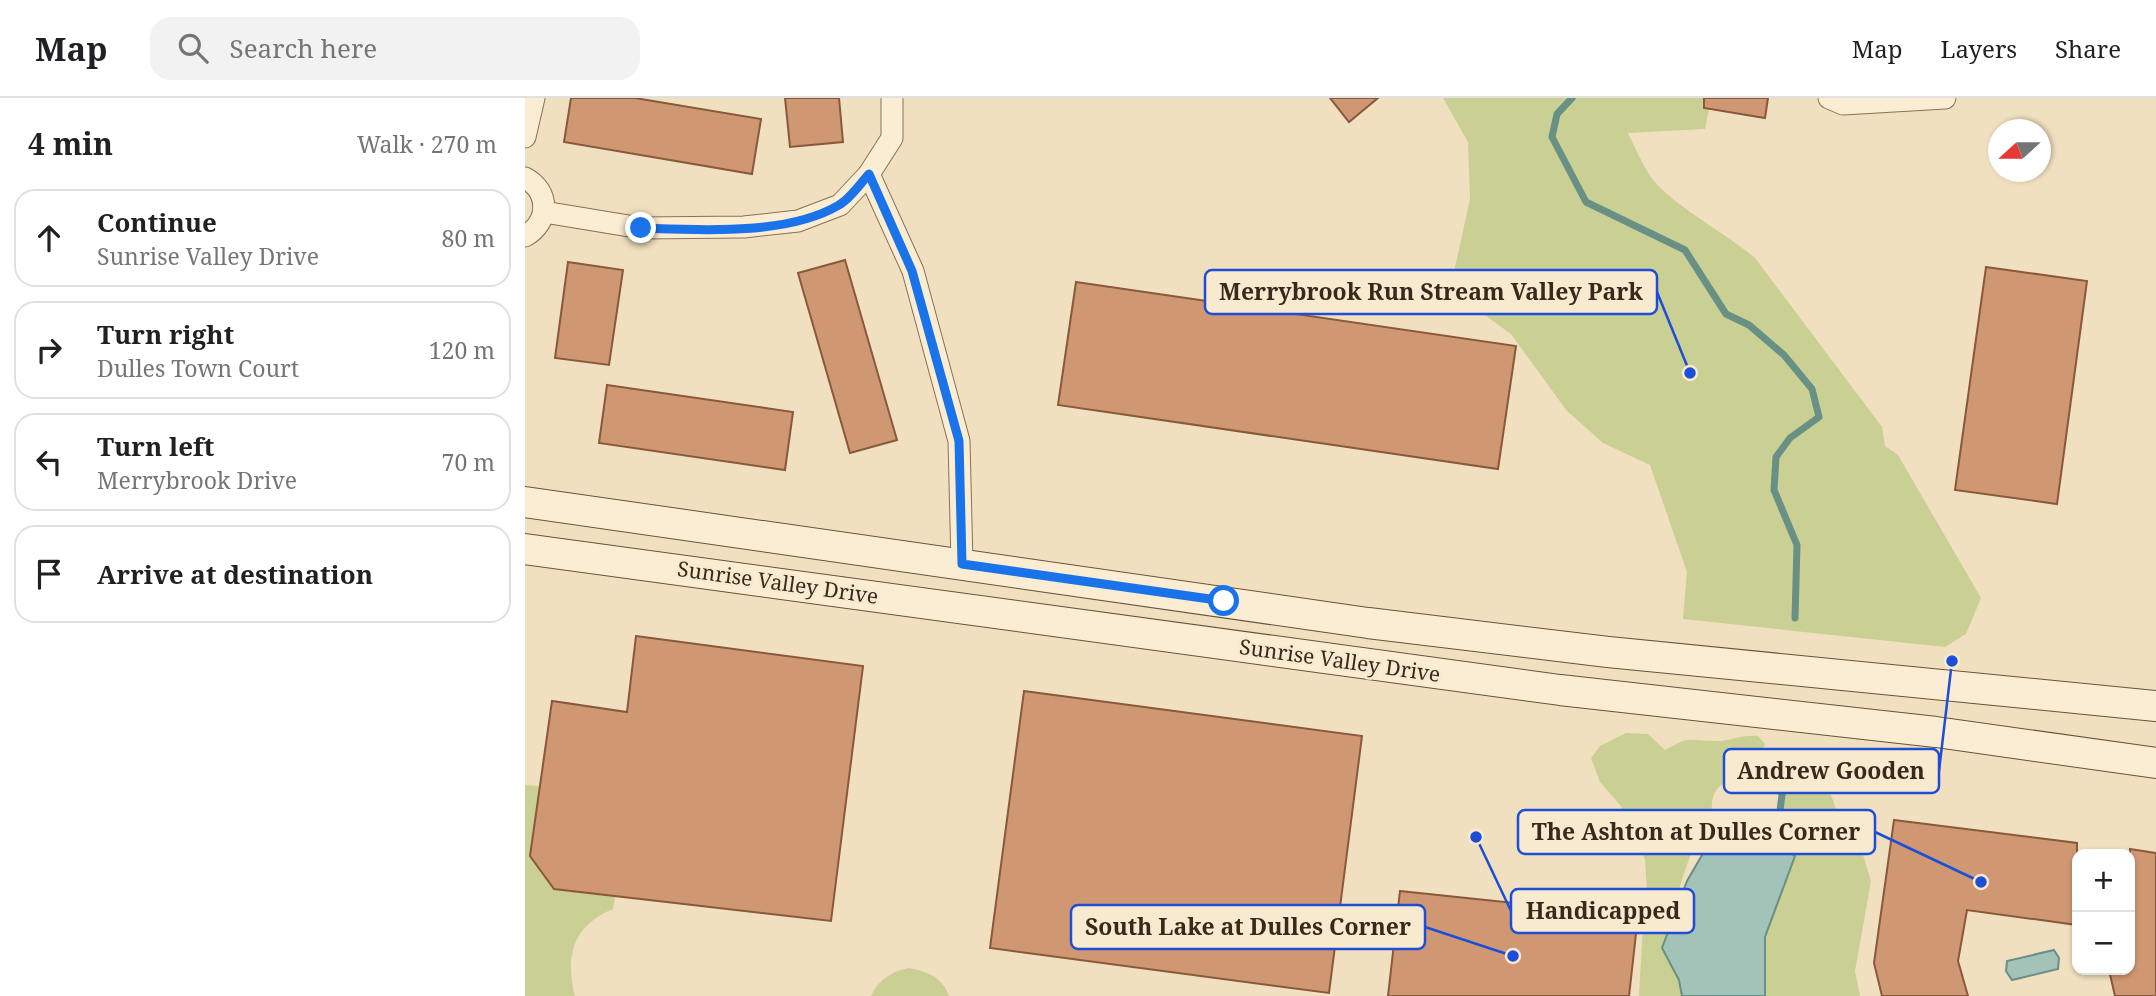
<!DOCTYPE html>
<html lang="en">
<head>
<meta charset="utf-8">
<style>
  body { margin:0; font-family:"Noto Serif",serif; background:#f2f2f2; color:#202124 }
  .controls { position:absolute; right:21px; bottom:21px; display:grid; overflow:hidden; border-radius:14px; box-shadow:0 2px 5px #0004 }
  .controls button { width:63px; height:63px; display:grid; place-items:center; padding:0; border:0; border-bottom:2px solid #e0e0e0; background:#fff; color:#202124; font:35px sans-serif }
  .compass { position:absolute; left:1463px; top:21px; width:63px; height:63px; border-radius:50%; background:#fff; box-shadow:0 2px 5px #0004; rotate:249deg }
  .stop { position:absolute; width:21px; height:21px; margin:-16px; border:5px solid #1a73e8; border-radius:50%; background:#fff }
  .stop.end { background:#1a73e8; border-color:#fff; box-shadow:0 2px 7px #0008 }
  .list { margin:0; padding:0; list-style:none }
  h2 { display:flex; justify-content:space-between; align-items:center; height:91px; margin:0; padding:0 28px; font-size:30px }
  h2 small { font-size:23px; font-weight:400; color:#757577 }
  .list li { display:grid; grid-template-columns:46px 1fr auto; gap:21px; align-items:center; box-sizing:border-box; height:98px; margin:0 14px 14px; padding:0 14px; border:2px solid #e0e0e0; border-radius:21px }
  .list b { display:block; font-size:26px; white-space:nowrap }
  .list p { margin:0; font-size:23px; white-space:nowrap; color:#757577 }
  .list em { font-size:23px; font-style:normal; color:#757577 }
  .icon { flex:none; width:38px; height:38px; fill:none; stroke:currentColor; stroke-width:2; stroke-linecap:round; stroke-linejoin:round }
  .map { position:relative; flex:none; width:1631px; height:898px; overflow:hidden }
  header { display:flex; align-items:center; gap:42px; box-sizing:border-box; height:98px; padding:0 35px; background:#fff; border-bottom:2px solid #e0e0e0 }
  header strong { font-size:33px }
  nav { display:flex; gap:38px; margin-inline-start:auto; font-size:24px }
  .search { width:490px; height:63px; background:#f2f2f2; display:flex; align-items:center; gap:18px; box-sizing:border-box; padding:0 24px; border-radius:21px; color:#757577; font-size:26px }
  main { display:flex }
  aside { flex:1; background:#fff }
  .map>svg:first-child { display:block }
</style>
</head>
<body>
<header>
<strong>Map</strong>
<div class="search"><svg class="icon" aria-label="search" viewBox="0 0 24 24"><circle cx="10" cy="10" r="6"/><path d="M15 15l6 6"/></svg>Search here</div>
<nav><a>Map</a><a>Layers</a><a>Share</a></nav>
</header>
<main>
<aside>
<h2>4 min<small>Walk · 270 m</small></h2>
<ul class="list">
<li><svg class="icon" aria-label="ahead" viewBox="0 0 24 24"><path d="M12 20V5M6 11l6-6 6 6"/></svg><div><b>Continue</b><p>Sunrise Valley Drive</p></div><em>80 m</em></li>
<li><svg class="icon" aria-label="right" viewBox="0 0 24 24"><path d="M7 20v-9h11M14 6l5 5-5 5"/></svg><div><b>Turn right</b><p>Dulles Town Court</p></div><em>120 m</em></li>
<li><svg class="icon" aria-label="left" viewBox="0 0 24 24"><path d="M17 20v-9H6M10 6l-5 5 5 5"/></svg><div><b>Turn left</b><p>Merrybrook Drive</p></div><em>70 m</em></li>
<li><svg class="icon" aria-label="arrive" viewBox="0 0 24 24"><path d="M6 21V4h12l-3 4 3 4H6"/></svg><div><b>Arrive at destination</b></div></li>
</ul>
</aside>
<div class="map">
<svg width="1631" height="898" viewBox="0 0 1631 898">
  <rect width="100%" height="100%" fill="#f0e0bf"/>
  <g fill="#cacf93">
    <path d="M918,0h268l-6,31 -77,4c7,14 14,31 23,44 19,27 75,56 104,81l127,169 3,19 13,9 83,143 -15,36 -21,13 -262,-28 4,-47 -37,-107 -47,-22 -36,-32 -56,-77 -61,-44 20,-91 -2,-57z"/>
    <path d="M1101,635l22,1 17,16c25,-14 22,-10 48,-9 15,1 29,-7 45,-5l7,8c-9,22 -32,28 -47,44 -11,12 -3,28 -8,42 -3,8 -14,11 -17,19 -13,32 -21,66 -31,99l17,32 3,16h-43l4,-70 5,-17 -3,-50 -24,-53 -21,-24 -9,-24 9,-12z"/>
    <path d="M1261,658c37,3 44,36 55,68l14,5 16,52 -16,90 5,25h-95v-59l30,-81 -19,-14z"/>
    <path d="M0,687l15,1 -10,70 24,33 61,7 -2,13c-41,17 -48,47 -38,87h-50z"/>
    <path d="M383,870c19,3 34,9 41,28h-78c8,-17 20,-24 37,-28z"/>
  </g>
  <g fill="#a3c2b8" stroke="#699085" stroke-width="2">
    <path d="M1229,729l41,29 -30,81v59h-83l-3,-16 -17,-32 25,-67 22,-38z"/>
    <path d="M1529,852l5,8 -1,11 -46,11 -6,-9 1,-10z"/>
  </g>
  <g fill="none" stroke-linecap="round" stroke-linejoin="round">
    <g stroke="#699085" stroke-width="7">
      <path d="M1047,0l-15,16 -5,23 34,65 99,48 41,64 23,11 35,30 28,34 7,28 -29,21 -14,19 -2,33 23,55 -2,73"/>
      <path d="M1251,744l10,-79"/>
    </g>
  </g>
  <g fill="#d09773" stroke="#8a583b" stroke-width="2">
    <path d="M46,0h64l126,21 -9,55 -188,-32z"/>
    <path d="M260,0h54l4,44 -53,5z"/>
    <path d="M805,0h48l-29,24z"/>
    <path d="M1179,0h64l-3,20 -61,-10z"/>
    <path d="M320,162l52,180 -47,13 -52,-180z"/>
    <path d="M43,164l55,8 -14,95 -54,-7z"/>
    <path d="M1461,169l101,14 -30,223 -102,-14z"/>
    <path d="M551,184l440,64 -18,123 -440,-64z"/>
    <path d="M82,287l186,27 -8,58 -186,-27z"/>
    <path d="M111,538l227,30 -32,255 -277,-32 -24,-33 22,-155 75,11z"/>
    <path d="M499,593l338,45 -33,257 -339,-45z"/>
    <path d="M1369,722l183,23v82l-110,-15 -9,51 10,35h-86l-8,-33z"/>
    <path d="M1605,751l26,4v143h-41l-6,-26h21z"/>
    <path d="M875,793l238,25 -9,80h-241z"/>
  </g>
  <g fill="none" stroke-linecap="round" stroke-linejoin="round">
    <g stroke="#8a7057" stroke-width="23">
      <g id="minor">
        <path d="M1304,0l14,6 102,-6"/>
        <path d="M0,39l9,-39"/>
        <path d="M344,76l44,97 46,170 3,123"/>
        <path d="M0,80c25,13 25,44 0,58"/>
        <path d="M19,114l97,16 103,-1 54,-6 42,-16 29,-31 23,-36v-40"/>
      </g>
    </g>
    <g stroke="#6c513a" stroke-width="32">
      <g id="secondary">
        <path d="M0,404l843,121 240,29 548,54"/>
        <path d="M0,451l1035,141 376,42 220,31"/>
      </g>
    </g>
    <use href="#minor" stroke="#faedd3" stroke-width="21"/>
    <use href="#secondary" stroke="#faedd3" stroke-width="30"/>
  </g>
  <g fill="none" stroke-linecap="round" stroke-linejoin="round">
    <path stroke="#1a73e8" stroke-width="9" d="M116,130c58,2 146,8 198,-23 11,-6 21,-21 30,-31l43,97 47,170 3,123 262,37"/>
  </g>
  <g text-anchor="middle" dominant-baseline="central" stroke-width="5" stroke-linejoin="round" paint-order="stroke">
    <g font-size="21" fill="#39291c" stroke="#f7eacf">
      <text transform="translate(253 484) rotate(8)">Sunrise Valley Drive</text>
      <text transform="translate(815 562) rotate(8)">Sunrise Valley Drive</text>
    </g>
  </g>
  <path fill="none" stroke="#1d4ed8" stroke-width="2.5" d="M1165 275L1132 194M1427 563L1414 673M1456 784L1350 734M951 739L986 813M988 858L900 829"/>
  <g fill="#1d4ed8" stroke="#f7eacf" stroke-width="2.5">
    <circle cx="1165" cy="275" r="7"/>
    <circle cx="1427" cy="563" r="7"/>
    <circle cx="1456" cy="784" r="7"/>
    <circle cx="951" cy="739" r="7"/>
    <circle cx="988" cy="858" r="7"/>
  </g>
  <g fill="#f7eacf" stroke="#1d4ed8" stroke-width="2.5">
    <rect x="680" y="172" width="452" height="44" rx="7"/>
    <rect x="1199" y="651" width="215" height="44" rx="7"/>
    <rect x="993" y="712" width="357" height="44" rx="7"/>
    <rect x="986" y="791" width="183" height="44" rx="7"/>
    <rect x="546" y="807" width="354" height="44" rx="7"/>
  </g>
  <g font-size="23" text-anchor="middle" font-weight="bold" fill="#39291c">
    <text x="906" y="202">Merrybrook Run Stream Valley Park</text>
    <text x="1306" y="681">Andrew Gooden</text>
    <text x="1171" y="742">The Ashton at Dulles Corner</text>
    <text x="1078" y="821">Handicapped</text>
    <text x="723" y="837">South Lake at Dulles Corner</text>
  </g>
</svg>
<div class="controls">
<button>+</button>
<button>−</button>
</div>
<svg class="compass" viewBox="-18 -18 36 36"><path d="M0-13l5 13h-10z" fill="#e53935"/><path d="M0 13l5-13h-10z" fill="#757577"/></svg>
<div class="stop" style="left:699px;top:503px"></div>
<div class="stop end" style="left:116px;top:130px"></div>
</div>
</main>
</body>
</html>
